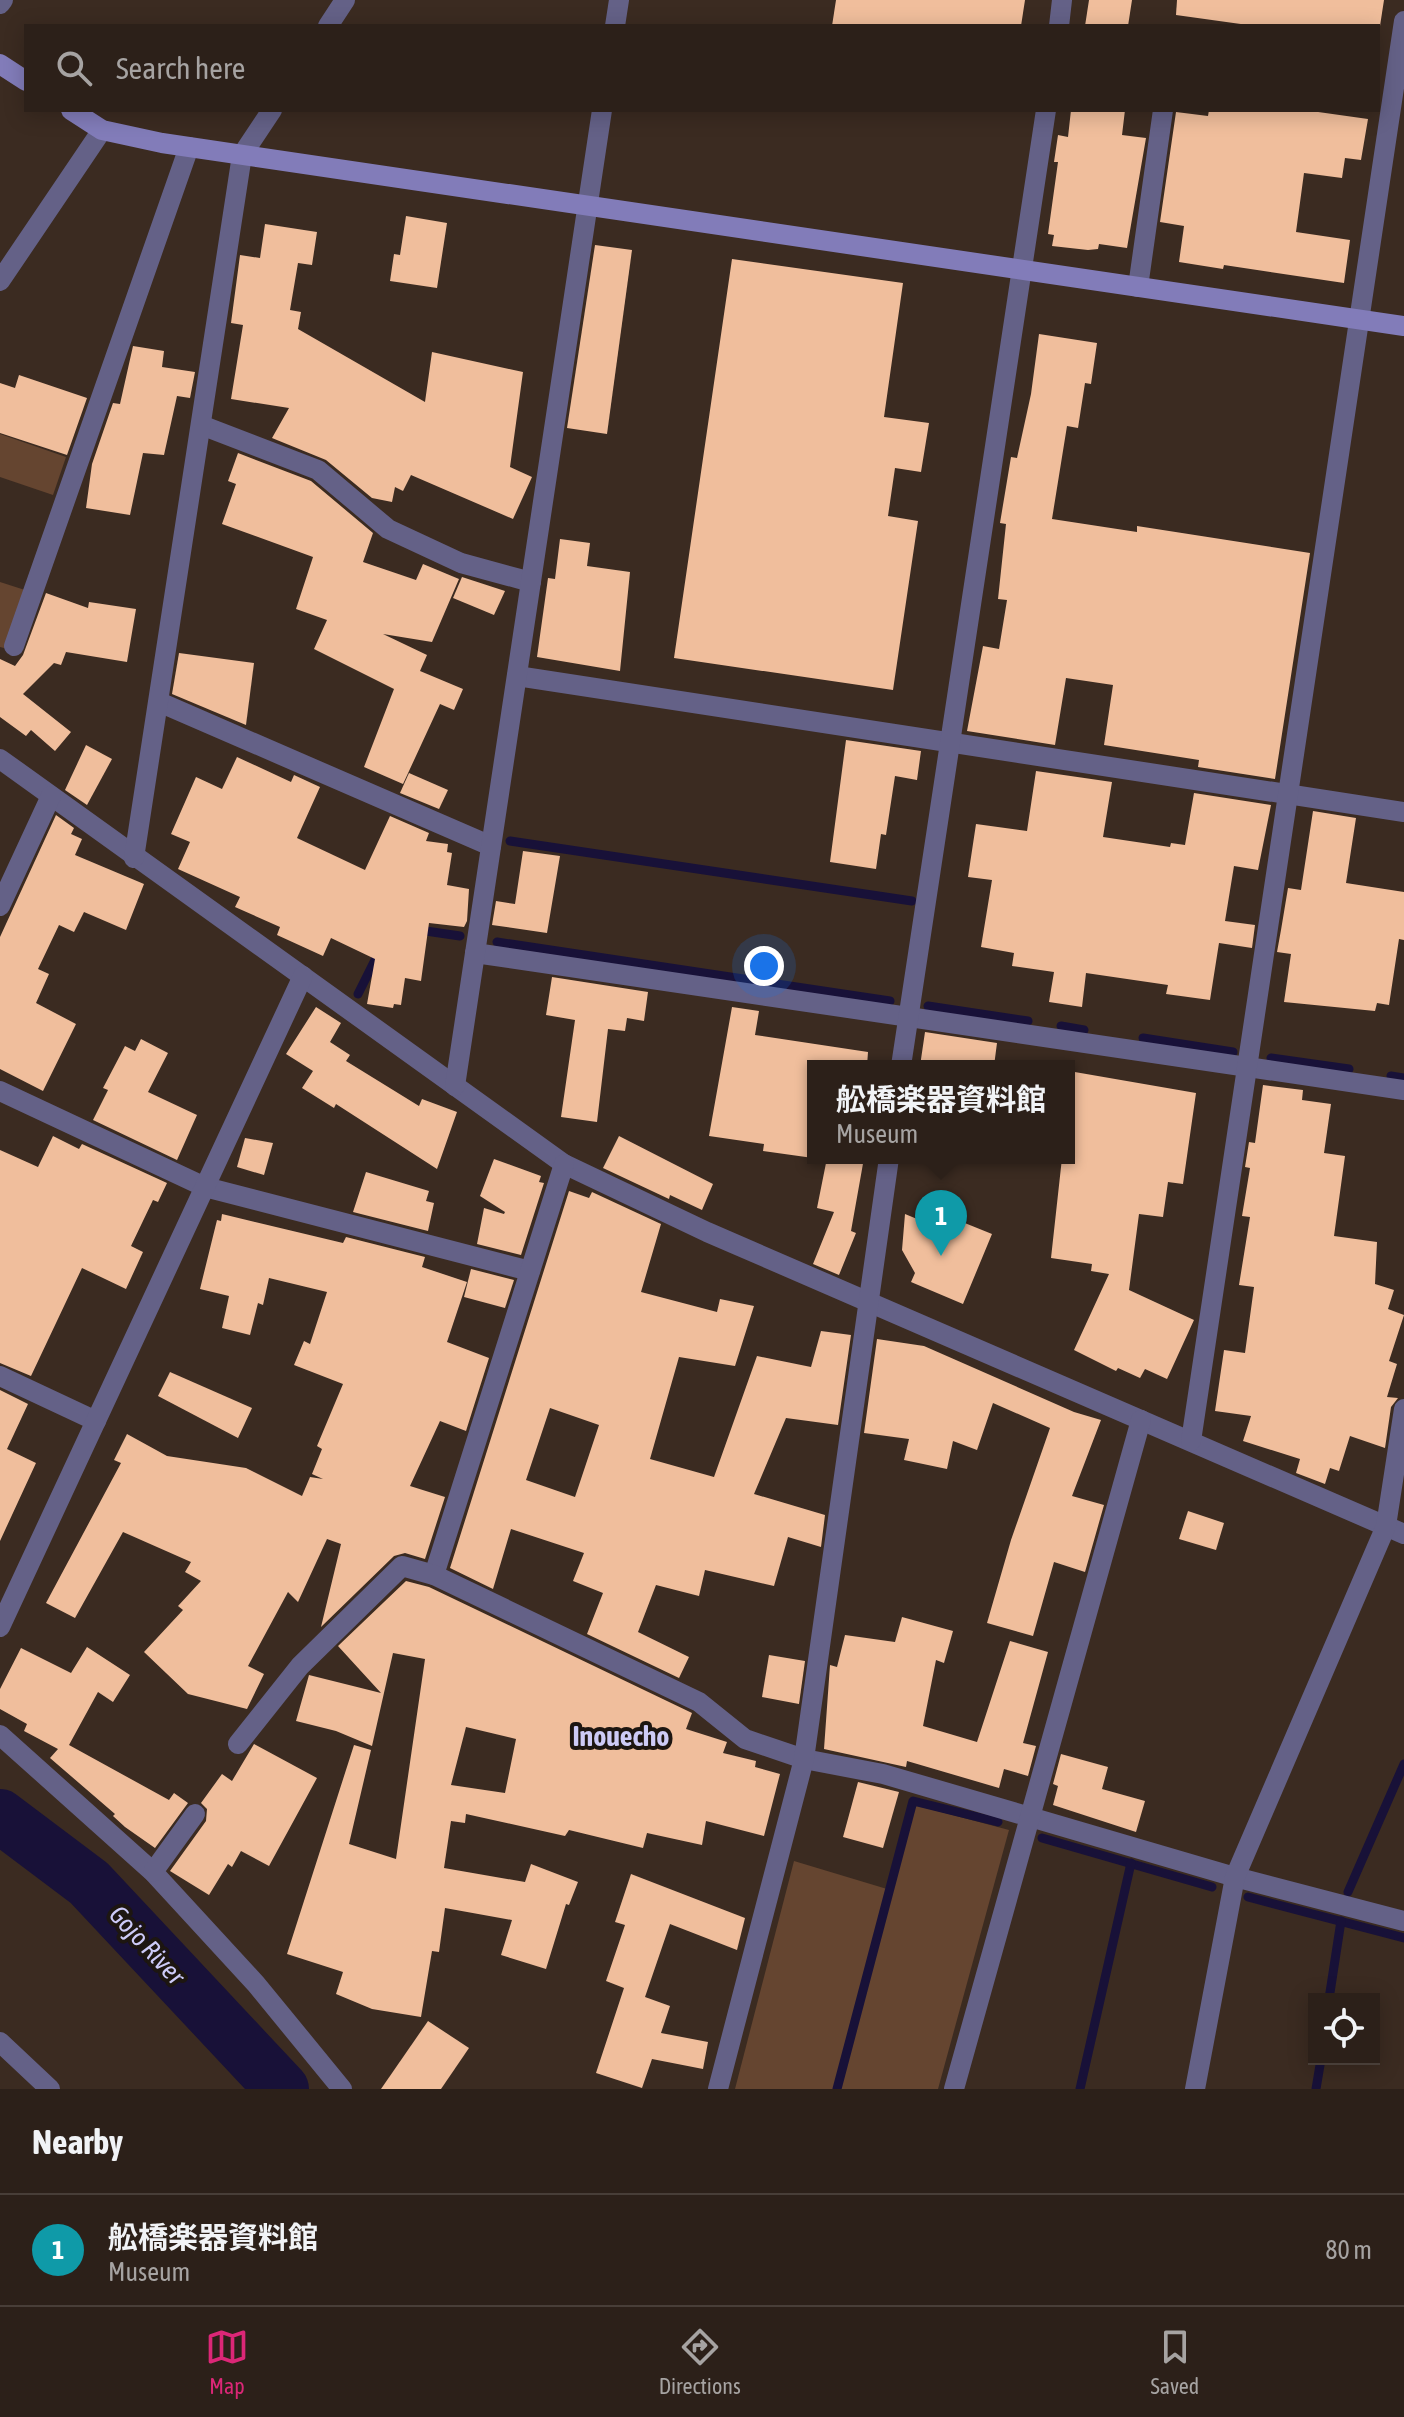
<!DOCTYPE html>
<html lang="en">
<head>
<meta charset="utf-8">
<style>
  body { margin:0; font-family:"Asap Condensed","Noto Sans JP",sans-serif; background:#382d26; color:#f1f3f6 }
  .controls { position:absolute; right:24px; bottom:24px; display:grid; overflow:hidden; border-radius:0px; box-shadow:0 4px 20px #0003 }
  .controls button { width:72px; height:72px; display:grid; place-items:center; padding:0; border:0; border-bottom:2px solid #483e38; background:#2c2019; color:#f1f3f6; font:40px sans-serif }
  .you { position:absolute; left:764px; top:966px; width:28px; height:28px; margin:-20px; border:6px solid #fff; border-radius:50%; background:#1a73e8; box-shadow:0 0 0 12px #1a73e833 }
  .badge { display:grid; place-items:center; width:52px; height:52px; border-radius:50%; background:#db2777; color:#fff; font-size:26px; font-weight:700 }
  .pin { position:absolute; translate:-50% -66px; filter:drop-shadow(0 2px 4px #0008) }
  .pin::after { content:''; position:absolute; top:42px; width:28px; height:24px; background:inherit; clip-path:polygon(0 0,100% 0,50% 100%) }
  .popup { position:absolute; left:807px; top:1060px; width:268px; height:104px; box-sizing:border-box; display:grid; place-content:center; border-radius:0px; background:#2c2019; filter:drop-shadow(0 2px 6px #0005); font-size:26px; white-space:nowrap; color:#a6a3a2 }
  .popup b { font-size:30px; color:#f1f3f6 }
  .popup::after { content:''; position:absolute; left:50%; top:100%; margin-left:-16px; border:16px solid transparent; border-top-color:#2c2019 }
  .list { margin:0; padding:0; list-style:none }
  h2 { display:flex; justify-content:space-between; align-items:center; height:104px; margin:0; padding:0 32px; font-size:34px }
  h2 small { font-size:26px; font-weight:400; color:#a6a3a2 }
  .list li { display:grid; grid-template-columns:52px 1fr auto; gap:24px; align-items:center; box-sizing:border-box; height:112px; padding:0 32px; border-top:2px solid #483e38 }
  .list b { display:block; font-size:30px; white-space:nowrap }
  .list p { margin:0; font-size:26px; white-space:nowrap; color:#a6a3a2 }
  .list em { font-size:26px; font-style:normal; color:#a6a3a2 }
  .icon { flex:none; width:44px; height:44px; fill:none; stroke:currentColor; stroke-width:2; stroke-linecap:round; stroke-linejoin:round }
  .map { position:relative; flex:none; width:1404px; height:2089px; overflow:hidden }
  .search { position:absolute; background:#2c2019; box-shadow:0 4px 20px #0003; left:24px; right:24px; top:24px; height:88px; display:flex; align-items:center; gap:20px; box-sizing:border-box; padding:0 28px; border-radius:0px; color:#a6a3a2; font-size:30px }
  .sheet { height:216px; background:#2c2019 }
  nav { display:flex; justify-content:space-around; align-items:center; box-sizing:border-box; height:112px; border-top:2px solid #483e38; background:#2c2019; font-size:22px; color:#a6a3a2 }
  nav a { display:grid; justify-items:center; gap:4px }
  nav .on { color:#db2777 }
  .map>svg:first-child { display:block }
</style>
</head>
<body>
<div class="map">
<svg width="1404" height="2089" viewBox="0 0 1404 2089">
  <rect width="100%" height="100%" fill="#3b2b21"/>
  <g fill="#654530">
    <path d="M0,434l66,23 -13,38 -53,-18z"/>
    <path d="M0,582l28,9 -20,58 -8,-2z"/>
    <path d="M911,1804l98,26 -71,259h-203l59,-228 93,28z"/>
  </g>
  <g fill="none" stroke-linecap="round" stroke-linejoin="round">
    <g stroke="#181138" stroke-width="9">
      <path d="M510,841l402,60"/>
      <path d="M419,930l41,6"/>
      <path d="M497,942l393,59"/>
      <path d="M358,994l22,-44"/>
      <path d="M928,1006l100,15"/>
      <path d="M1061,1026l23,4"/>
      <path d="M1143,1038l90,14"/>
      <path d="M1271,1058l78,11"/>
      <path d="M1391,1076l13,2"/>
      <path d="M1042,1838l170,49"/>
      <path d="M1348,1892l56,-128"/>
      <path d="M1248,1897l156,41"/>
      <path d="M1329,1999l12,-78"/>
      <path d="M837,2089l76,-288 85,21"/>
      <path d="M1080,2089l51,-226"/>
      <path d="M1316,2089l5,-30"/>
    </g>
    <path stroke="#181138" stroke-width="54" d="M0,1816l89,67 193,206"/>
  </g>
  <g fill="#f0be9c" fill-rule="evenodd">
    <path d="M836,0h189l-4,26h-189z"/>
    <path d="M1089,0h43l-4,26h-43z"/>
    <path d="M1177,0h207l-4,26h-125l-79,-11z"/>
    <path d="M1071,110h54l-3,25 24,3 -19,110 -28,-4 -1,5 -10,1 -36,-4 2,-11 -6,-1 10,-72h-4l4,-27 10,2z"/>
    <path d="M1209,110h95l64,9 -7,41 -16,-2 -3,20 -38,-5 -8,59 54,8 -6,43 -120,-18 -1,4 -44,-7 5,-36 -24,-4 16,-110 32,4z"/>
    <path d="M406,216l41,7 -10,65 -47,-7 4,-27 6,1z"/>
    <path d="M265,224l52,8 -5,33 -14,-2 -8,47 11,2 -3,17 127,73 7,-50 91,20 -13,95 22,10 -19,42 -102,-44 -8,16 -8,-4 -3,15 -20,-4 -46,-38 -54,-22 17,-30 -58,-9 12,-74 -12,-2 9,-68 20,3z"/>
    <path d="M595,245l37,5 -25,184 -40,-6z"/>
    <path d="M732,259l171,24 -19,134 45,6 -8,49 -26,-4 -7,48 30,5 -25,169 -219,-32z"/>
    <path d="M1039,334l58,9 -6,41 -6,-1 -7,45 -11,-2 -15,93 85,13v-6l173,27 -35,226 -77,-12 1,-7 -95,-15 9,-60 -47,-7 -11,67 -88,-14 16,-85 16,3 8,-49 -9,-1 8,-75 -6,-1 11,-66 6,1 14,-64z"/>
    <path d="M133,346l31,5 -2,16 33,5 -5,26 -13,-2 -13,59 -21,-2 -13,62 -44,-7 6,-44 21,-61 7,1z"/>
    <path d="M19,375l68,23 -20,57 -67,-22v-50l15,5z"/>
    <path d="M238,453l73,28 62,52 -10,29 53,18 7,-16 36,15 -27,63 -49,-8 44,21 -7,16 43,18 -9,21 -14,-6 -37,80 -39,-17 30,-78 -80,-40 13,-29 -31,-11 17,-52 -91,-33 14,-40 -8,-3z"/>
    <path d="M560,539l30,4 -3,23 43,6 -10,99 -83,-14 11,-79 7,1z"/>
    <path d="M462,577l43,14 -11,24 -41,-17z"/>
    <path d="M46,593l42,15 1,-6 47,7 -9,53 -61,-10 -5,13 -7,-2 -31,31 48,38 -16,19 -24,-21 -5,6 -26,-19v-58l15,7 8,-11z"/>
    <path d="M179,653l75,10 -8,62 -74,-31z"/>
    <path d="M846,740l75,11 -4,29 -22,-4 -9,59 -5,-1 -5,35 -46,-7z"/>
    <path d="M86,745l26,14 -25,46 -22,-15z"/>
    <path d="M237,757l54,25 3,-7 26,12 -23,51 68,32 25,-54 39,17 -3,8 22,3 -1,8 5,1 -5,32 22,4 -2,32 -3,6 -35,-4 -8,58 -16,-3 -4,27 -7,-1 -1,4 -26,-4 8,-45 -44,-21 -8,18 -46,-21 3,-8 -45,-20 5,-10 -62,-28 12,-27 -19,-8 25,-57 26,12z"/>
    <path d="M1036,771l76,11 -9,55 67,10 1,-4 14,2 9,-52 77,12 -13,65 -24,-4 -9,55 30,4 -3,23 -33,-5 -9,57 -44,-6 2,-9 -82,-12 -4,34 -33,-5 5,-30 -42,-6 2,-13 -33,-6 11,-67 -24,-3 8,-53 51,7z"/>
    <path d="M409,773l39,17 -9,19 -39,-16z"/>
    <path d="M1313,811l43,7 -10,65 58,9v48l-5,-1 -10,66 -12,-2 -2,8 -91,-9 7,-48 -14,-2 4,-22 7,-42 13,2z"/>
    <path d="M56,815l18,13 -3,6 11,5 -7,16 69,29 -18,46 -42,-18 -10,20 -15,-7 -21,44 11,5 -13,29 40,21 -33,67 -43,-22v-132z"/>
    <path d="M523,851l37,5 -13,77 -55,-8 4,-24 19,3z"/>
    <path d="M552,977l96,15 -4,29 -17,-3 -2,13 -17,-2 -11,93 -36,-5 14,-97 -29,-5z"/>
    <path d="M316,1007l25,16 -11,19 20,13 -4,6 73,45 3,-7 35,13 -20,57 -101,-65 -2,4 -32,-20 11,-17 -27,-17z"/>
    <path d="M732,1007l27,4 -4,24 113,17 -1,14h-54v92l-50,-7 1,-7 -55,-8z"/>
    <path d="M925,1032l72,11 -3,23 -34,-4 -1,4h-39z"/>
    <path d="M141,1039l27,14 -20,39 49,23 -20,45 -84,-40 15,-30 -5,-2 22,-42 10,5z"/>
    <path d="M1069,1071l127,22 -13,91 -15,-2 -5,35 -24,-3 -10,76 65,30 -27,59 -22,-10 -5,9 -22,-10 -2,3 -42,-21 35,-76 -18,-3 1,-7 -41,-6 11,-100h7z"/>
    <path d="M1263,1085l40,5 -1,10 29,4 -7,49 21,3 -11,80 43,6 -2,42 19,6 -6,19 16,6 -15,46 8,3 -10,33 11,1 -7,9 -6,41 -35,-12 -11,35 -9,-3 -5,16 -29,-11 4,-14 -57,-18 8,-25 -36,-5 9,-61 21,3 9,-66 -15,-2 11,-68 -8,-1 8,-48 -5,-1 4,-25 6,1z"/>
    <path d="M53,1136l26,13 3,-5 85,39 -9,19 -5,-2 -22,46 12,6 -17,37 -44,-21 -51,108 -31,-13v-213l38,17z"/>
    <path d="M619,1136l94,48 -11,26 -32,-15 -1,4 -66,-31z"/>
    <path d="M245,1138l28,5 -9,32 -27,-8z"/>
    <path d="M827,1158h37l-13,73 5,2 -17,42 -26,-11 21,-52 -17,-4z"/>
    <path d="M494,1159l47,17 -2,6 5,1 -23,72 -44,-11 7,-36 20,6 1,-2 -25,-16z"/>
    <path d="M366,1172l63,19 -3,10 8,2 -6,28 -75,-19z"/>
    <path d="M569,1191l20,7 3,-6 69,32 -20,68 76,20 3,-13 34,7 -19,60 -56,-9 -29,102 64,18 43,-121 54,11 10,-36 30,4 -13,90 -52,-7 -32,76 71,21 -4,32 -33,-10 -14,49 -69,-16 -6,26 -43,-11 -18,47 51,25 -10,21 -92,-44 16,-41 -30,-12 11,-28 -73,-24 -18,60 -43,-21zM550,1408l49,17 -24,72 -49,-17z"/>
    <path d="M940,1213l52,21 -29,70 -52,-22 4,-9 -13,-23 3,-36 29,12z"/>
    <path d="M222,1214l121,29 3,-6 79,20 -3,10 45,15 -20,60 42,16 -23,73 -26,-10 -30,65 35,11 -20,62 -20,-6 -11,3 -73,71 20,-83 -14,-5 -29,63 -10,-10 -40,74 16,8 -17,35 -59,-15 -44,-42 39,-42 -5,-4 23,-25 -16,-9 6,-10 -68,-30 -48,86 -29,-15 75,-140 -7,-3 13,-26 40,22 79,12 56,28 8,-19 13,2 -11,-5 10,-25 -5,-3 26,-62 -49,-19 10,-24 6,3 17,-52 -58,-14 -6,27 -5,-2 -8,32 -28,-7 7,-32 -29,-7 17,-69 4,1z"/>
    <path d="M471,1269l43,11 -9,28 -41,-11z"/>
    <path d="M877,1339l47,7 150,66 27,8 -29,76 32,9 -19,67 -31,-10 -21,74 -46,-13 24,-83 39,-112 -57,-25 -16,47 -24,-9 -6,28 -43,-9 5,-21 -45,-6z"/>
    <path d="M170,1372l82,36 -14,30 -80,-42z"/>
    <path d="M0,1390l28,14 -21,45 29,14 -36,78z"/>
    <path d="M1188,1511l36,12 -8,27 -37,-11z"/>
    <path d="M406,1581l23,6 263,126 -6,16 41,13 -4,11 33,8 -1,6 25,7 -16,62 -58,-15 -4,24 -55,-12 -4,15 -74,-18 -4,6 -99,-22 -1,9 -14,-2 -7,47 81,14 6,-18 47,18 -9,23 -3,-1 -20,65 -45,-14 11,-35 -67,-12 -6,44 -7,-1 -11,66 -49,-8 -36,-15 7,-22 -56,-18 67,-209 17,5 -22,94 47,15 29,-200 -32,-6 -21,93 -36,-15 -40,-10 13,-46 72,18 -43,-47zM466,1727l50,12 -11,54 -54,-8z"/>
    <path d="M902,1617l51,14 -9,32 -8,-3 -13,66 54,16 33,-101 38,11 -25,91 13,3 -8,30 -24,-7 -5,19 -92,-27 -1,6 -82,-18 6,-84 7,2 8,-32 50,7z"/>
    <path d="M87,1647l43,28 -17,27 -15,-10 -29,53 100,55 5,-7 14,10 -33,45 -30,-21 -12,-11 2,-2 -65,-56 8,-9 -34,-18 3,-7 -27,-15v-20l21,-41 50,25z"/>
    <path d="M769,1655l36,6 -6,43 -37,-7z"/>
    <path d="M254,1744l63,34 -48,88 -28,-15 -9,16 -4,-3 -19,31 -39,-24 36,-50 1,-12 -6,-6 21,-29 10,7z"/>
    <path d="M1061,1754l47,13 -6,22 43,12 -9,31 -83,-27 5,-19 -5,-2z"/>
    <path d="M858,1782l41,10 -16,56 -40,-11z"/>
    <path d="M631,1874l114,44 -8,32 -67,-26 -25,73 25,9 -9,27 47,9 -5,27 -51,-10 -10,29 -46,-15 28,-85 -18,-7 19,-56 -10,-3z"/>
    <path d="M428,2021l41,27 -28,41h-60z"/>
  </g>
  <g fill="none" stroke-linecap="round" stroke-linejoin="round">
    <g stroke="#646187" stroke-width="20">
      <path d="M0,4l3,-4"/>
      <path d="M328,26l17,-26"/>
      <path d="M615,26l4,-26"/>
      <path d="M1059,26l3,-26"/>
      <path d="M0,281l102,-151"/>
      <path d="M1138,287l25,-177"/>
      <path d="M201,425l117,45 70,59 73,34 70,19"/>
      <path d="M14,646l175,-499"/>
      <path d="M517,676l887,136"/>
      <path d="M159,702l332,144"/>
      <path d="M0,759l564,405 143,68 697,302"/>
      <path d="M134,858l108,-703 30,-45"/>
      <path d="M0,906l51,-110"/>
      <path d="M475,953l929,137"/>
      <path d="M901,1066l145,-956"/>
      <path d="M455,1086l147,-976"/>
      <path d="M0,1091l205,96 325,84"/>
      <path d="M0,1376l96,45"/>
      <path d="M1191,1441l213,-1420"/>
      <path d="M434,1575l130,-411"/>
      <path d="M0,1627l303,-651"/>
      <path d="M0,1735l153,137 103,112 86,105"/>
      <path d="M238,1744l62,-78 102,-100 32,9 265,127 46,37 59,20 79,15 352,103 169,44"/>
      <path d="M153,1872l42,-58"/>
      <path d="M0,2042l50,47"/>
      <path d="M718,2089l86,-330 85,-601"/>
      <path d="M954,2089l187,-669"/>
      <path d="M1195,2089l40,-212 151,-351 18,-117"/>
    </g>
    <g stroke="#827cb9" stroke-width="20">
      <path d="M0,64l26,17"/>
      <path d="M71,110l31,20 60,13 1242,183"/>
    </g>
  </g>
  <g text-anchor="middle" dominant-baseline="central" stroke-width="8" stroke-linejoin="round" paint-order="stroke">
    <g font-size="26" font-style="italic" fill="#cdcbf8" stroke="#1d1611">
      <text transform="translate(147 1945) rotate(47)">Gojo River</text>
    </g>
    <g font-size="28" font-weight="bold" fill="#cdcbf6" stroke="#1d1611">
      <text x="621" y="1736">Inouecho</text>
    </g>
  </g>
</svg>
<div class="controls">
<button><svg class="icon" aria-label="locate" viewBox="0 0 24 24"><circle cx="12" cy="12" r="6"/><path d="M12 2v4M12 18v4M2 12h4M18 12h4"/></svg></button>
</div>
<div class="you"></div>
<div class="pin badge" style="left:941px;top:1256px;background:#0f9aa8">1</div>
<div class="popup"><b>舩橋楽器資料館</b>Museum</div>
<div class="search"><svg class="icon" aria-label="search" viewBox="0 0 24 24"><circle cx="10" cy="10" r="6"/><path d="M15 15l6 6"/></svg>Search here</div>
</div>
<section class="sheet">
<h2>Nearby<small></small></h2>
<ul class="list">
<li><span class="badge" style="background:#0f9aa8">1</span><div><b>舩橋楽器資料館</b><p>Museum</p></div><em>80 m</em></li>
</ul>
</section>
<nav>
<a class="on"><svg class="icon" aria-label="map" viewBox="0 0 24 24"><path d="M3 6l6-2 6 2 6-2v14l-6 2-6-2-6 2zM9 4v14M15 6v14"/></svg>Map</a>
<a><svg class="icon" aria-label="directions" viewBox="0 0 24 24"><path d="M12 3l9 9-9 9-9-9zM9 14v-3h6M13 9l2 2-2 2"/></svg>Directions</a>
<a><svg class="icon" aria-label="saved" viewBox="0 0 24 24"><path d="M7 4h10v16l-5-4-5 4z"/></svg>Saved</a>
</nav>
</body>
</html>
